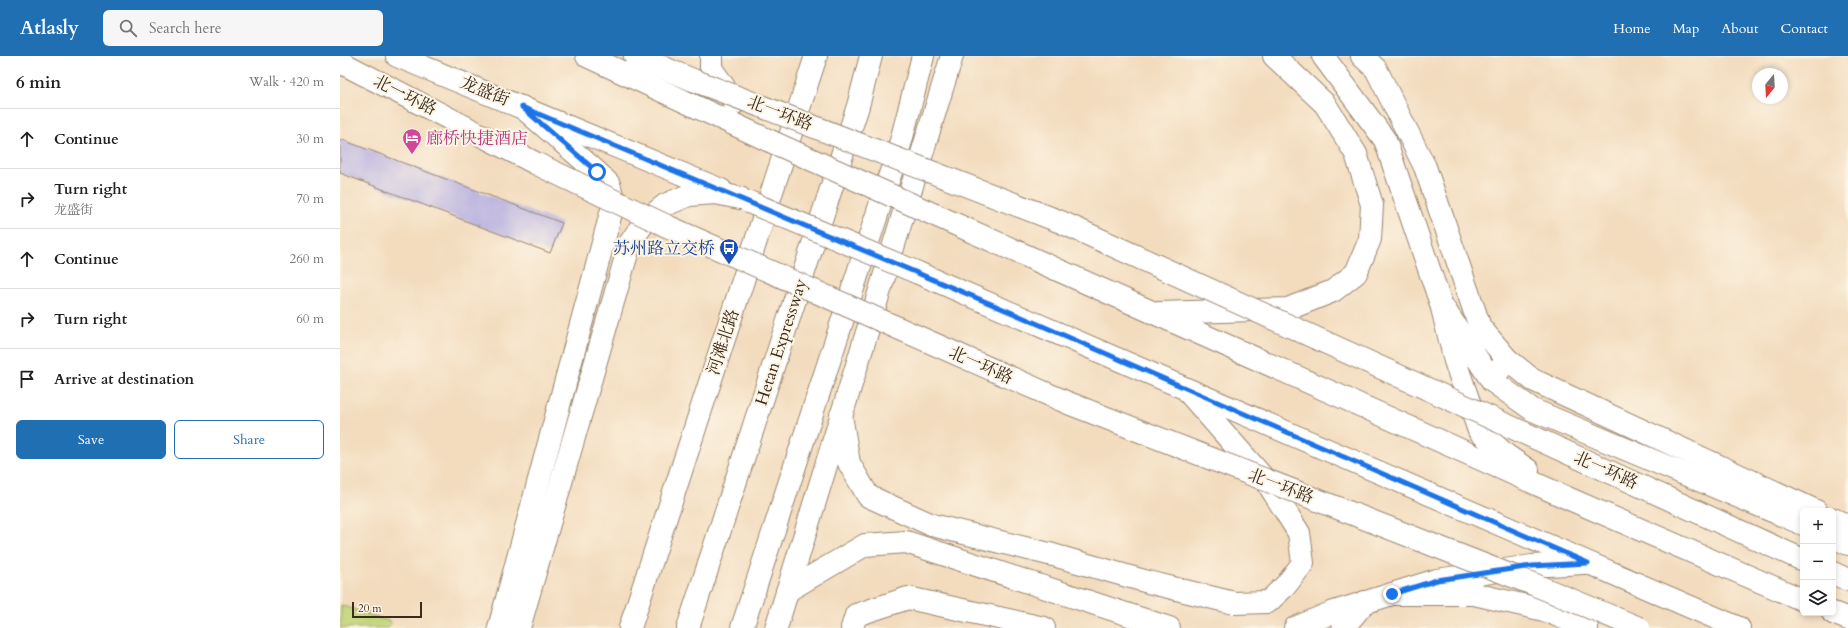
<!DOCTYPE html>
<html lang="en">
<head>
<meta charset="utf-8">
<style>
  body { margin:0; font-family:Cardo,"Noto Serif SC",serif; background:#f6f6f6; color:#202124 }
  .controls { position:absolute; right:12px; bottom:12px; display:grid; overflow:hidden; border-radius:6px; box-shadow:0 2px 6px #0003 }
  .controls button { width:36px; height:36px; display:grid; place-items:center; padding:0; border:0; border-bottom:1px solid #e0e0e0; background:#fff; color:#202124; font:20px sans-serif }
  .compass { position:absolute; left:1412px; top:12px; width:36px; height:36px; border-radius:50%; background:#fff; box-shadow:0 2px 6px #0003; rotate:198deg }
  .scale { position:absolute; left:12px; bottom:10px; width:70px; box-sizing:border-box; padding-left:4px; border:2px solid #3b2a1e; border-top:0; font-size:11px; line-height:14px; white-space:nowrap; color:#3b2a1e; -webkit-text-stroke:3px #fcf5e5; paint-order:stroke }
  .stop { position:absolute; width:12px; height:12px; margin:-9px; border:3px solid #1a73e8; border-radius:50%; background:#fff }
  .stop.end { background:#1a73e8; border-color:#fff; box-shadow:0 1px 4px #0008 }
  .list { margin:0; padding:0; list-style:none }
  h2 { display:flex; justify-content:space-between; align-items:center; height:52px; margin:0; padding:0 16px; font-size:17px }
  h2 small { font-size:13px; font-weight:400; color:#757577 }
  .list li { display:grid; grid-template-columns:26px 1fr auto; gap:12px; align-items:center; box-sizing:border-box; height:60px; padding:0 16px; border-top:1px solid #e0e0e0 }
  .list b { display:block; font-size:15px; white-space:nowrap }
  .list p { margin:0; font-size:13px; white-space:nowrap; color:#757577 }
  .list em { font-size:13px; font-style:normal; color:#757577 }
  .actions { display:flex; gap:8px; padding:12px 16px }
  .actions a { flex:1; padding:9px 0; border:1px solid #1f6fb2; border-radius:6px; text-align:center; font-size:14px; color:#1f6fb2 }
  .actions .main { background:#1f6fb2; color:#fff }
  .icon { flex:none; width:22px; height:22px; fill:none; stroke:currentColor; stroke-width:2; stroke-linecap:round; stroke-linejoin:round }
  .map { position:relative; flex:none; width:1508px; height:572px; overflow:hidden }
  header { display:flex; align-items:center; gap:24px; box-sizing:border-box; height:56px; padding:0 20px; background:#1f6fb2; color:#fff }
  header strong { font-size:19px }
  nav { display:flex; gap:22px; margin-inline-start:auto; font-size:14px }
  .search { width:280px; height:36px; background:#f6f6f6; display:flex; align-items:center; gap:10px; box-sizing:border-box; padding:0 14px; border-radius:6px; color:#757577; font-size:15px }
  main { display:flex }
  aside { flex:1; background:#fff }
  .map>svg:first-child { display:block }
</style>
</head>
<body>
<header>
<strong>Atlasly</strong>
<div class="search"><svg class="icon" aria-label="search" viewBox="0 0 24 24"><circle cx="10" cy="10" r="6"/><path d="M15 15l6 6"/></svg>Search here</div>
<nav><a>Home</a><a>Map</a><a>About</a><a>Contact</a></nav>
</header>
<main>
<aside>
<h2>6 min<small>Walk · 420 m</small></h2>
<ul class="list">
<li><svg class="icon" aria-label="ahead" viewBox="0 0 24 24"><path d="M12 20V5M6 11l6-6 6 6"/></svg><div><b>Continue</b></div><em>30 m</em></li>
<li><svg class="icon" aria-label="right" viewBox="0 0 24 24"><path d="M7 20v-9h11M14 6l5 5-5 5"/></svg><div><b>Turn right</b><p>龙盛街</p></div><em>70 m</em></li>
<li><svg class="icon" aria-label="ahead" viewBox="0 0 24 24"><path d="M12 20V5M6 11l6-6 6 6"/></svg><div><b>Continue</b></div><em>260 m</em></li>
<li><svg class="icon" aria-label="right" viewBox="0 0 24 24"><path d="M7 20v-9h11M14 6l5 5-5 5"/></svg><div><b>Turn right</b></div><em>60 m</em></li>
<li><svg class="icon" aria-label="arrive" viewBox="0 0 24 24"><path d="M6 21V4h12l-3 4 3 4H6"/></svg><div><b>Arrive at destination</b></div></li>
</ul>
<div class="actions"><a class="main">Save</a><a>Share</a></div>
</aside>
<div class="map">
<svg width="1508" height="572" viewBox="0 0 1508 572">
  <rect width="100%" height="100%" fill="#fcf5e5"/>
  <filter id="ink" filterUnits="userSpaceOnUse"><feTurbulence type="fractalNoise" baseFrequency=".025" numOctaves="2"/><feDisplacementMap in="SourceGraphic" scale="8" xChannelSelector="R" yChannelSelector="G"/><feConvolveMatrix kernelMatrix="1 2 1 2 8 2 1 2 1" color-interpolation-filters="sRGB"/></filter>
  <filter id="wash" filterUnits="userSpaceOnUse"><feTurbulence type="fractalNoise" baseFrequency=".012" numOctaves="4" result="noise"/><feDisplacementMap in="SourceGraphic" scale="16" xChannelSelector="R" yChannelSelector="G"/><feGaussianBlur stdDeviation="0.9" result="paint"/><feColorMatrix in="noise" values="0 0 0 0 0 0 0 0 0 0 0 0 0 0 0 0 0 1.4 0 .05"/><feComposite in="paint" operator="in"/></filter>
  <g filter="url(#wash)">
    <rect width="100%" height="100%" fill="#f3dcbe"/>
    <path fill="#c0d478" stroke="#7e7f4b" d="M1,549l50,17 -2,6h-49z"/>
    <g id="blocks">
      <path fill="#bab3e0" d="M0,83l222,84 -12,30 -210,-80z"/>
    </g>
  </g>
  <g filter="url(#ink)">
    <use href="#blocks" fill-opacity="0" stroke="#97836e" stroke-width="1"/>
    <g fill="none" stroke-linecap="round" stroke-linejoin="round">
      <g stroke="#97836e" stroke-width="24">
        <g id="secondary">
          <path d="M1022,0l14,13 49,98 55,160 27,32 26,21 283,131"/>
          <path d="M1493,463l15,7"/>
          <path d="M290,572l186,-572"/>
          <path d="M512,572l4,-13 52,-17 136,30"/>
          <path d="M1003,572l22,-26"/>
        </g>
      </g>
      <g stroke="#97836e" stroke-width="24">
        <g id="primary">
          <path d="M57,0l324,134"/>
          <path d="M247,0l183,85"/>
          <path d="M371,0v12l24,35"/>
          <path d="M983,0l62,84 56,164 14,57 24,70 27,24 22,15"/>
          <path d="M595,159l637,285 231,100"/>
          <path d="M576,216l823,356"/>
          <path d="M820,257l128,-4 45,-18 23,-18 14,-34 2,-34 -16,-51 -31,-50 -51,-48"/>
          <path d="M501,359l8,48 19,33 64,29 121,30 95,27 86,21 34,-1 18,-17 17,-22 -4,-30 -32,-51 -78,-89"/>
          <path d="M447,535l78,-46 41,-3 263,86"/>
          <path d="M1493,557l15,6"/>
          <path d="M159,572l115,-426 -5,-18 -12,-12 -75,-65"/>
          <path d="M179,572l111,-385 15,-22 20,-16 24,-10 26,-2 25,5"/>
          <path d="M955,572l36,-15 106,-33 95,-14 51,-3"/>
        </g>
      </g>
      <g stroke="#97836e" stroke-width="24">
        <g id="highway">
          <path d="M295,0l58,24"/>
          <path d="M1101,248l51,77 41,29 270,114"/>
          <path d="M1152,325l15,-22"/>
          <path d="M1493,481l15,7"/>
          <path d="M1493,517l15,7"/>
          <path d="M1052,538h82l70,16 43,18"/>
          <path d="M348,572l170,-522 13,-50"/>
          <path d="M402,572l159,-487 22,-85"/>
          <path d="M436,572l176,-572"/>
        </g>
      </g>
      <use href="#secondary" stroke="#fff" stroke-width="22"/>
      <use href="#primary" stroke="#fff" stroke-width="22"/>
      <use href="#highway" stroke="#fff" stroke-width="22"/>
      <g stroke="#97836e" stroke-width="24" stroke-linecap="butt">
        <g id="primary-bridge">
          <path d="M430,85l165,74"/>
          <path d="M409,146l167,70"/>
        </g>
      </g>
      <g stroke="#97836e" stroke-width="24" stroke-linecap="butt">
        <g id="highway-bridge">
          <path d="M0,6l195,101 134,64 399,176 465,181 106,44"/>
          <path d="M353,24l368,142 742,338"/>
        </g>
      </g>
      <use href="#primary-bridge" stroke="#fff" stroke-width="22"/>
      <use href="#highway-bridge" stroke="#fff" stroke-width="22"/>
    </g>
  </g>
  <g fill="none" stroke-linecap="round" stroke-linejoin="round" filter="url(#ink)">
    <path stroke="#1a73e8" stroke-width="5" d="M257,116l-75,-65 493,207 573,249 -56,3 -95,14 -45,14"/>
  </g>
  <defs>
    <g id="hotel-pin" transform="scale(1)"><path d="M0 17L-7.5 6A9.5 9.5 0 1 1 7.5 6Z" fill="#d1479c" stroke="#fcf5e5"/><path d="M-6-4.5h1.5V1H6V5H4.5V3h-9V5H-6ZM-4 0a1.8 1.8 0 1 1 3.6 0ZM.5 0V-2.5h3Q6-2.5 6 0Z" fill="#fff"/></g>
    <g id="bus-pin" transform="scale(1)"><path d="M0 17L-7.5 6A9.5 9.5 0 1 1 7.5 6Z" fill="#1a4fb4" stroke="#fcf5e5"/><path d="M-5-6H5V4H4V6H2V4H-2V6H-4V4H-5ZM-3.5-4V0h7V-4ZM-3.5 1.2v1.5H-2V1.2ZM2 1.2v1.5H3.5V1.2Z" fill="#fff"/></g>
  </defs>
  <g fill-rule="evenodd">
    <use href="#hotel-pin" x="72" y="82"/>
    <use href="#bus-pin" x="389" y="192"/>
  </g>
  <g text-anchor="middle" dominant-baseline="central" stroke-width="4" stroke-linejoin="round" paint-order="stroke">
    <g font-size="17" fill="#3b2a1e" stroke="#fcf5e5">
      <text transform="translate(145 35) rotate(22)">龙盛街</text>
      <text transform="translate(65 39) rotate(27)">北一环路</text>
      <text transform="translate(440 57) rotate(21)">北一环路</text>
      <text transform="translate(383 286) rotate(-72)">河滩北路</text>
      <text transform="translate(441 286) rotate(-72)">Hetan Expressway</text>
      <text transform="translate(641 309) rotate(24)">北一环路</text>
      <text transform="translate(1266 414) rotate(24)">北一环路</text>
      <text transform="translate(941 430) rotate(21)">北一环路</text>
    </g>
    <g font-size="17" fill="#b23c85" stroke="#fcf5e5" text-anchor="start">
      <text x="86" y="82">廊桥快捷酒店</text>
    </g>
    <g font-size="17" fill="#164399" stroke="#fcf5e5" text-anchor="end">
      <text x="375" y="192">苏州路立交桥</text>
    </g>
  </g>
</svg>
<div class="controls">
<button>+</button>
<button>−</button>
<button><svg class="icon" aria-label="layers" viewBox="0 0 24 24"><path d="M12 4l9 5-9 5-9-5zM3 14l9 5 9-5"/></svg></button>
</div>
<svg class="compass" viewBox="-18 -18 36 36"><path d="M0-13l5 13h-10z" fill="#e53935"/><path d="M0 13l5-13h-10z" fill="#757577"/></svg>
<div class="scale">20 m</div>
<div class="stop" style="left:257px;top:116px"></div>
<div class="stop end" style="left:1052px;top:538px"></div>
</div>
</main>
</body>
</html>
